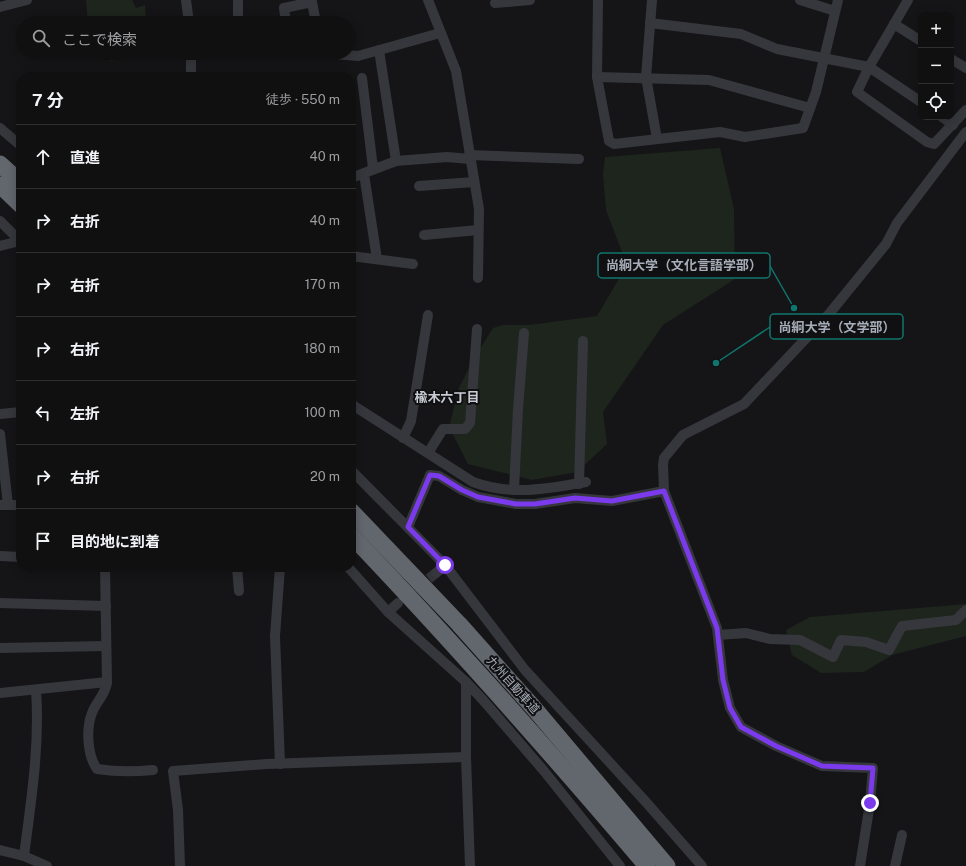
<!DOCTYPE html>
<html lang="ja">
<head>
<meta charset="utf-8">
<style>
  body { margin:0; font-family:"Public Sans","Noto Sans JP",sans-serif; background:#1e1e1f; color:#f1f3f6 }
  .controls { position:absolute; right:12px; top:12px; display:grid; overflow:hidden; border-radius:8px; box-shadow:0 2px 10px #0003 }
  .controls button { width:36px; height:36px; display:grid; place-items:center; padding:0; border:0; border-bottom:1px solid #303031; background:#101011; color:#f1f3f6; font:20px sans-serif }
  .stop { position:absolute; width:12px; height:12px; margin:-9px; border:3px solid #7c3aed; border-radius:50%; background:#fff }
  .stop.end { background:#7c3aed; border-color:#fff; box-shadow:0 1px 4px #0008 }
  .list { margin:0; padding:0; list-style:none }
  h2 { display:flex; justify-content:space-between; align-items:center; height:52px; margin:0; padding:0 16px; font-size:17px }
  h2 small { font-size:13px; font-weight:400; color:#9c9d9f }
  .list li { display:grid; grid-template-columns:26px 1fr auto; gap:12px; align-items:center; box-sizing:border-box; height:64px; padding:0 16px; border-top:1px solid #303031 }
  .list b { display:block; font-size:15px; white-space:nowrap }
  .list em { font-size:13px; font-style:normal; color:#9c9d9f }
  .icon { flex:none; width:22px; height:22px; fill:none; stroke:currentColor; stroke-width:2; stroke-linecap:round; stroke-linejoin:round }
  .map { position:relative; flex:none; width:966px; height:866px; overflow:hidden }
  .search { position:absolute; background:#101011; box-shadow:0 2px 10px #0003; left:16px; top:16px; width:340px; height:44px; display:flex; align-items:center; gap:10px; box-sizing:border-box; padding:0 14px; border-radius:22px; color:#9c9d9f; font-size:15px }
  .panel { position:absolute; background:#101011; box-shadow:0 2px 10px #0003; left:16px; top:72px; width:340px; height:500px; border-radius:16px }
  .map>svg:first-child { display:block }
</style>
</head>
<body>
<div class="map">
<svg width="966" height="866" viewBox="0 0 966 866">
  <rect width="100%" height="100%" fill="#151517"/>
  <g fill="#1d251d">
    <path d="M86,0h46l4,8 9,-3 1,18h-58z"/>
    <path d="M101,53h45l-1,2 -35,6z"/>
    <path d="M720,148l14,61 1,70 -72,46 -60,87 4,32 -30,28 -45,8 -64,-16 -19,-37 10,-39 14,-28 20,-32 10,-3h26l68,-9 30,-51 -21,-55 -3,-36 2,-17z"/>
    <path d="M966,604v32l-74,19 -28,17 -43,1 -29,-18 -6,-25 24,-13z"/>
  </g>
  <g fill="none" stroke-linecap="round" stroke-linejoin="round">
    <path stroke="#323337" stroke-width="10" stroke-dasharray="10 5" stroke-linecap="butt" d="M417,588l19,-15"/>
    <g stroke="#36373c" stroke-width="10">
      <path d="M186,0l3,23"/>
      <path d="M238,0v23"/>
      <path d="M428,0l28,71 23,138 -1,69"/>
      <path d="M598,0l-1,77 12,64 5,3 106,-12 25,5 58,-9 13,-36 22,-92"/>
      <path d="M652,0l-6,77 11,62"/>
      <path d="M800,0l35,11"/>
      <path d="M908,0l-39,67 -12,25 70,50 7,2 32,-34"/>
      <path d="M495,3l35,-3"/>
      <path d="M0,7l27,-7"/>
      <path d="M286,23l-2,-15 28,-6 4,21"/>
      <path d="M650,23l91,11 36,15 92,18 52,35"/>
      <path d="M894,24l27,17"/>
      <path d="M379,50l17,111"/>
      <path d="M322,53l36,3 82,-23"/>
      <path d="M951,59l15,9"/>
      <path d="M191,77v-24"/>
      <path d="M597,77l112,3 101,28"/>
      <path d="M362,78l11,90"/>
      <path d="M942,117l11,8"/>
      <path d="M0,128l21,18"/>
      <path d="M469,155l110,4"/>
      <path d="M364,174l13,85"/>
      <path d="M351,178l45,-17 51,-4 23,2"/>
      <path d="M419,186l55,-4"/>
      <path d="M0,221l21,21"/>
      <path d="M424,235l54,-5"/>
      <path d="M0,246l20,-5"/>
      <path d="M351,256l62,8"/>
      <path d="M351,404l122,78c38,14 74,7 113,0"/>
      <path d="M0,414l21,-2"/>
      <path d="M0,434l8,71"/>
      <path d="M403,438l8,-17 17,-106"/>
      <path d="M428,453l15,-24h22l5,-6 7,-94"/>
      <path d="M351,470l94,95 80,105 120,131 57,65"/>
      <path d="M579,484l4,-143"/>
      <path d="M514,490l4,-81 6,-76"/>
      <path d="M0,505h21"/>
      <path d="M408,527l22,-52 9,1 23,14 16,7 38,7h19l40,-6 37,3 52,-10"/>
      <path d="M0,556l21,1"/>
      <path d="M237,567l2,24"/>
      <path d="M348,567l40,45 78,70 17,18 61,71 76,95"/>
      <path d="M436,573l9,-8"/>
      <path d="M0,603l106,3"/>
      <path d="M388,612l10,-9"/>
      <path d="M718,635l28,-2 24,6 30,1 33,17 8,-17 25,2 23,8 13,-24 54,-6 10,-10"/>
      <path d="M0,648l106,-2"/>
      <path d="M107,682c-1,12 -11,20 -15,31 -6,15 -5,42 5,56 19,3 37,3 56,1"/>
      <path d="M466,682v75l4,109"/>
      <path d="M36,690c4,56 -5,111 -12,166l23,10"/>
      <path d="M0,693l107,-11 -2,-115"/>
      <path d="M280,764l-5,-128 5,-69"/>
      <path d="M0,850l24,6"/>
      <path d="M180,866l-2,-56 -5,-39 94,-7 199,-7"/>
      <path d="M860,866l10,-63 3,-35 -51,-2 -46,-20 -35,-19 -11,-19 -7,-28 -6,-52 -53,-137 -1,-26 1,-7 19,-23 61,-31 85,-90 57,-70 11,-21 69,-91"/>
      <path d="M895,866l7,-31"/>
    </g>
    <g stroke="#62666d" stroke-width="17">
      <path d="M0,164l21,19"/>
      <path d="M0,185l21,20"/>
      <path d="M351,511l108,113 74,83 134,159"/>
      <path d="M351,535c102,107 200,218 296,331"/>
    </g>
  </g>
  <g fill="none" stroke-linecap="round" stroke-linejoin="round">
    <path stroke="#7c3aed" stroke-width="5" d="M445,565l-37,-38 22,-52 9,1 23,14 16,7 38,7h19l40,-6 37,3 52,-10 53,137 6,52 7,28 11,19 35,19 46,20 51,2 -3,35"/>
  </g>
  <g text-anchor="middle" dominant-baseline="central" stroke-width="4" stroke-linejoin="round" paint-order="stroke">
    <g font-size="12" fill="#a6adb8" stroke="#101012">
      <text transform="translate(513 685) rotate(48)">九州自動車道</text>
    </g>
    <g font-size="13" font-weight="bold" fill="#c7ccd3" stroke="#101012">
      <text x="447" y="397">楡木六丁目</text>
    </g>
  </g>
  <path fill="none" stroke="#0f766e" stroke-width="1.5" d="M794 308L770 266M716 363L770 327"/>
  <g fill="#0f766e" stroke="#101012" stroke-width="1.5">
    <circle cx="794" cy="308" r="4"/>
    <circle cx="716" cy="363" r="4"/>
  </g>
  <g fill="#101012" stroke="#0f766e" stroke-width="1.5">
    <rect x="598" y="253" width="172" height="25" rx="4"/>
    <rect x="770" y="314" width="133" height="25" rx="4"/>
  </g>
  <g font-size="13" text-anchor="middle" font-weight="bold" fill="#a6adb8">
    <text x="684" y="270">尚絅大学（文化言語学部）</text>
    <text x="837" y="332">尚絅大学（文学部）</text>
  </g>
</svg>
<div class="controls">
<button>+</button>
<button>−</button>
<button><svg class="icon" aria-label="locate" viewBox="0 0 24 24"><circle cx="12" cy="12" r="6"/><path d="M12 2v4M12 18v4M2 12h4M18 12h4"/></svg></button>
</div>
<div class="stop" style="left:445px;top:565px"></div>
<div class="stop end" style="left:870px;top:803px"></div>
<div class="search"><svg class="icon" aria-label="search" viewBox="0 0 24 24"><circle cx="10" cy="10" r="6"/><path d="M15 15l6 6"/></svg>ここで検索</div>
<section class="panel">
<h2>7 分<small>徒歩 · 550 m</small></h2>
<ul class="list">
<li><svg class="icon" aria-label="ahead" viewBox="0 0 24 24"><path d="M12 20V5M6 11l6-6 6 6"/></svg><div><b>直進</b></div><em>40 m</em></li>
<li><svg class="icon" aria-label="right" viewBox="0 0 24 24"><path d="M7 20v-9h11M14 6l5 5-5 5"/></svg><div><b>右折</b></div><em>40 m</em></li>
<li><svg class="icon" aria-label="right" viewBox="0 0 24 24"><path d="M7 20v-9h11M14 6l5 5-5 5"/></svg><div><b>右折</b></div><em>170 m</em></li>
<li><svg class="icon" aria-label="right" viewBox="0 0 24 24"><path d="M7 20v-9h11M14 6l5 5-5 5"/></svg><div><b>右折</b></div><em>180 m</em></li>
<li><svg class="icon" aria-label="left" viewBox="0 0 24 24"><path d="M17 20v-9H6M10 6l-5 5 5 5"/></svg><div><b>左折</b></div><em>100 m</em></li>
<li><svg class="icon" aria-label="right" viewBox="0 0 24 24"><path d="M7 20v-9h11M14 6l5 5-5 5"/></svg><div><b>右折</b></div><em>20 m</em></li>
<li><svg class="icon" aria-label="arrive" viewBox="0 0 24 24"><path d="M6 21V4h12l-3 4 3 4H6"/></svg><div><b>目的地に到着</b></div></li>
</ul>
</section>
</div>
</body>
</html>
